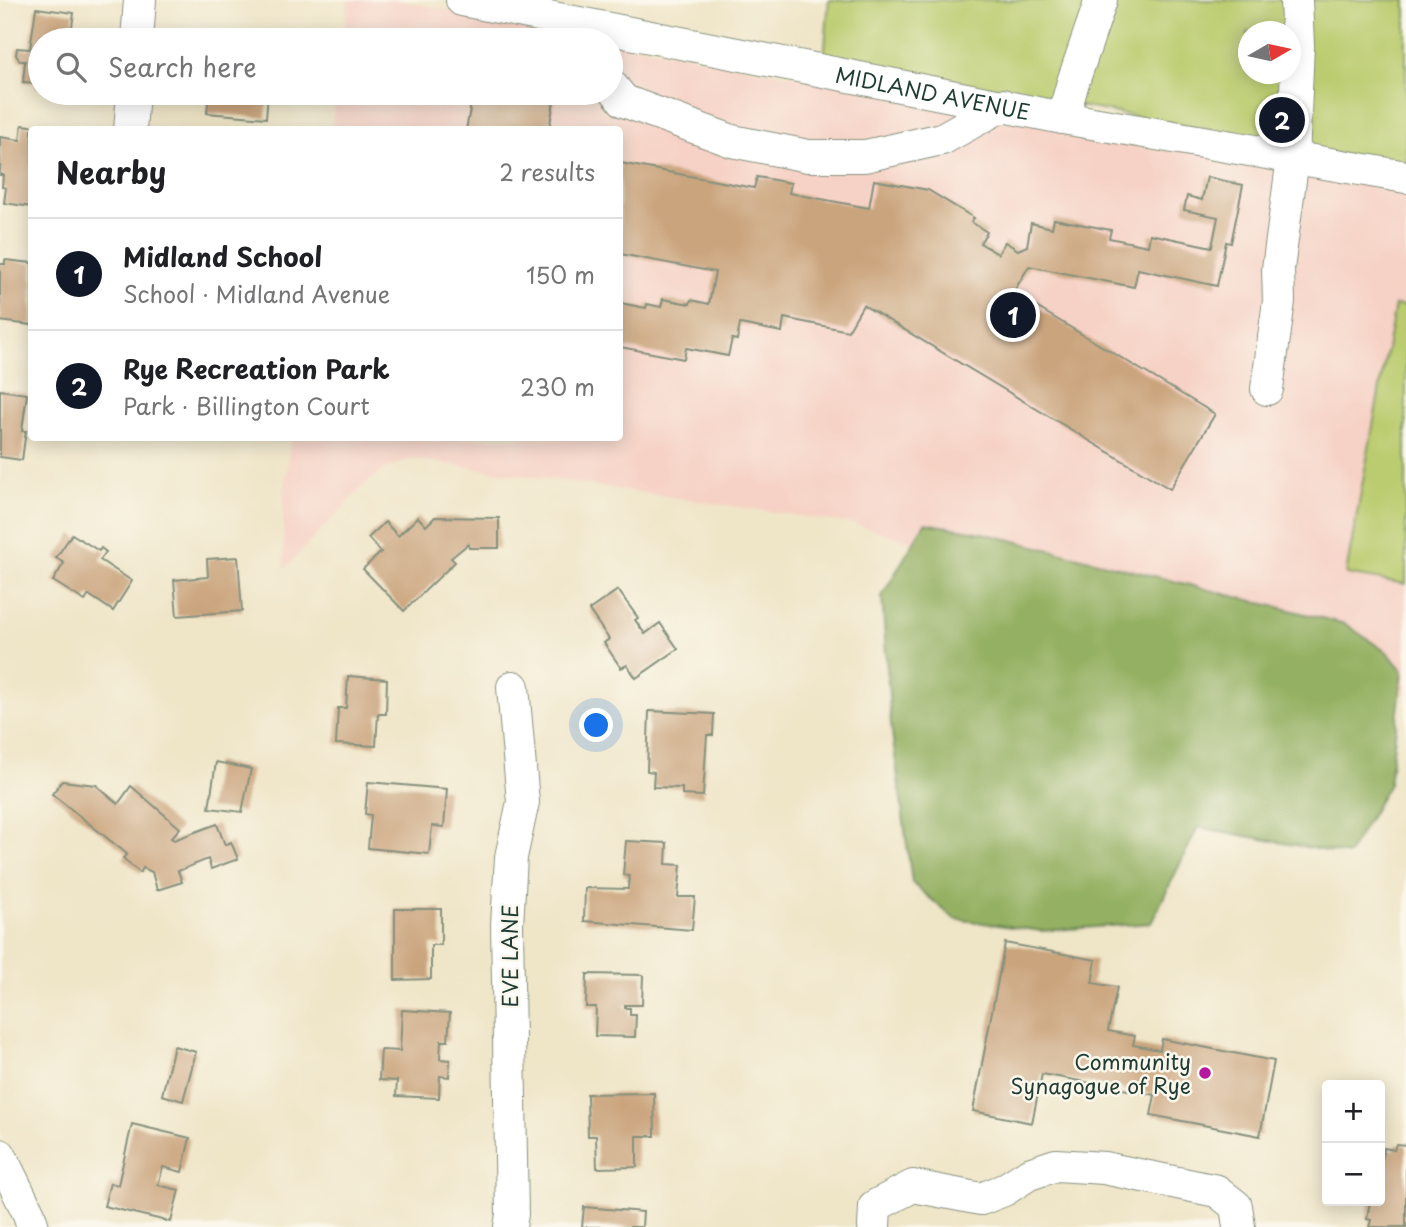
<!DOCTYPE html>
<html lang="en">
<head>
<meta charset="utf-8">
<style>
  body { margin:0; font-family:"Playpen Sans",sans-serif; background:#f2f2f2; color:#202124 }
  .controls { position:absolute; right:21px; bottom:21px; display:grid; overflow:hidden; border-radius:7px; box-shadow:0 4px 18px #0003 }
  .controls button { width:63px; height:63px; display:grid; place-items:center; padding:0; border:0; border-bottom:2px solid #e0e0e0; background:#fff; color:#202124; font:35px sans-serif }
  .compass { position:absolute; left:1238px; top:21px; width:63px; height:63px; border-radius:50%; background:#fff; box-shadow:0 4px 18px #0003; rotate:81deg }
  .you { position:absolute; left:597px; top:726px; width:24px; height:24px; margin:-18px; border:5px solid #fff; border-radius:50%; background:#1a73e8; box-shadow:0 0 0 10px #1a73e833 }
  .badge { display:grid; place-items:center; width:46px; height:46px; border-radius:50%; background:#111827; color:#fff; font-size:23px; font-weight:700 }
  .pin { position:absolute; translate:-50% -50%; border:4px solid #fff; box-shadow:0 2px 7px #0006 }
  .list { margin:0; padding:0; list-style:none }
  h2 { display:flex; justify-content:space-between; align-items:center; height:91px; margin:0; padding:0 28px; font-size:30px }
  h2 small { font-size:23px; font-weight:400; color:#757577 }
  .list li { display:grid; grid-template-columns:46px 1fr auto; gap:21px; align-items:center; box-sizing:border-box; height:112px; padding:0 28px; border-top:2px solid #e0e0e0 }
  .list b { display:block; font-size:26px; white-space:nowrap }
  .list p { margin:0; font-size:23px; white-space:nowrap; color:#757577 }
  .list em { font-size:23px; font-style:normal; color:#757577 }
  .icon { flex:none; width:38px; height:38px; fill:none; stroke:currentColor; stroke-width:2; stroke-linecap:round; stroke-linejoin:round }
  .map { position:relative; flex:none; width:1406px; height:1227px; overflow:hidden }
  .search { position:absolute; background:#fff; box-shadow:0 4px 18px #0003; left:28px; top:28px; width:595px; height:77px; display:flex; align-items:center; gap:18px; box-sizing:border-box; padding:0 24px; border-radius:38px; color:#757577; font-size:26px }
  .panel { position:absolute; background:#fff; box-shadow:0 4px 18px #0003; left:28px; top:126px; width:595px; height:315px; border-radius:7px }
  .map>svg:first-child { display:block }
</style>
</head>
<body>
<div class="map">
<svg width="1406" height="1227" viewBox="0 0 1406 1227">
  <rect width="100%" height="100%" fill="#fbf7ec"/>
  <filter id="ink" filterUnits="userSpaceOnUse"><feTurbulence type="fractalNoise" baseFrequency=".0143" numOctaves="2"/><feDisplacementMap in="SourceGraphic" scale="14" xChannelSelector="R" yChannelSelector="G"/><feConvolveMatrix kernelMatrix="1 2 1 2 8 2 1 2 1" color-interpolation-filters="sRGB"/></filter>
  <filter id="wash" filterUnits="userSpaceOnUse"><feTurbulence type="fractalNoise" baseFrequency=".00686" numOctaves="4" result="noise"/><feDisplacementMap in="SourceGraphic" scale="28" xChannelSelector="R" yChannelSelector="G"/><feGaussianBlur stdDeviation="1.57" result="paint"/><feColorMatrix in="noise" values="0 0 0 0 0 0 0 0 0 0 0 0 0 0 0 0 0 1.4 0 .05"/><feComposite in="paint" operator="in"/></filter>
  <g filter="url(#wash)">
    <rect width="100%" height="100%" fill="#efe5c7"/>
    <g fill="#f6d1c5">
      <path d="M348,0h49l211,40h-265z"/>
      <path d="M611,41l795,151v502l-552,-170 -442,-65 -28,10 -19,15 -81,85 -1,-69 8,-62h329v-308l-289,-1 5,-36h275z"/>
    </g>
    <g fill="#bbcc6f" stroke="#6d8452" stroke-width="2" fill-rule="evenodd">
      <path d="M829,0h577v167l-582,-109zM1248,32h42v42h-42z"/>
      <path d="M1395,305l11,1v278l-60,-10z"/>
    </g>
    <path fill="#94b062" stroke="#5a764b" stroke-width="2" d="M925,523l58,10 362,91 43,29 15,18 -14,113 -41,71 -150,-28 -47,96 -110,8 -86,-12 -43,-36 -21,-158 -9,-129z"/>
    <g id="blocks">
      <g fill="#caa47d">
        <path d="M36,8l38,5 -4,27h-30v47h-5v-4l-12,-1 2,-21h-5l-4,-6 1,-7 13,1z"/>
        <path d="M214,35l34,3v2h-34z"/>
        <path d="M209,93h59l-2,25 -59,-5z"/>
        <path d="M473,93h69l13,2 -6,35h-83z"/>
        <path d="M22,125l25,3 -15,2v77l-28,-4 2,-15 -4,-1 1,-12h-3v-38l20,3z"/>
        <path d="M620,163l134,25 3,-11 34,6 -2,10 80,15 5,-28 54,10 46,28 -3,4 16,10 -7,11 18,11 7,-12 13,8 9,-4 4,-23 21,5 2,-9 57,11 -2,8 39,8 2,-12 62,13 6,-30 -34,-7 3,-14 15,4 5,-23 36,8 -12,58 -5,-1 -9,44 -79,-17 -4,18 -105,-21 -16,27 202,121 -45,75 -307,-184 -15,26 -64,-13 -2,14 -42,-8 -3,16 -5,-1 -4,17 -42,-8 -2,11 -64,-12v-44l26,5 1,-4 14,3 2,-8 27,5 1,-4 18,4 6,-32 -95,-18z"/>
        <path d="M5,260l27,3v62l-32,-4v-57h5z"/>
        <path d="M0,390l27,4 -5,37h4l-4,29 -22,-3z"/>
        <path d="M418,517l8,9 9,-9 64,1v30h-30l-1,-4 -17,14 4,4 -51,49 -41,-42 18,-17 -13,-14 17,-16 13,14z"/>
        <path d="M72,534l27,17 2,-3 5,4 -6,8 32,21 -19,30 -24,-16 -4,6 -32,-20 11,-18 -8,-5z"/>
        <path d="M238,557l4,54 -65,5 -3,-36 34,-3 -1,-18z"/>
        <path d="M618,590l20,28 -3,2 10,14 15,-11 18,26 -42,29 -9,-13 -6,3 -17,-25 5,-4 -20,-29z"/>
        <path d="M348,676l39,3 -1,35h-8l-2,32 -40,-2 2,-36h8z"/>
        <path d="M649,711l65,3 -1,21h-6l-4,61 -21,-1v-7l-29,-1 1,-15 -7,-1z"/>
        <path d="M216,762l35,7 -9,43 -33,-4z"/>
        <path d="M62,781l34,4 22,19 13,-18 49,42 -9,10 3,2 43,-16 8,21 6,-3 7,17 -27,10 -3,-10 -30,12 4,11 -25,8 -5,-18 -9,-4 -3,5 -17,-15 4,-4 -75,-60z"/>
        <path d="M368,782l79,7 -3,38 -12,-1 -3,28 -61,-6 3,-33 -6,-1z"/>
        <path d="M626,841l41,2 -1,21 15,1 -3,32h17l-3,33 -108,-9 1,-33 43,1 1,-13 -6,-1z"/>
        <path d="M395,909h46v36h-10v34l-36,1z"/>
        <path d="M1005,943l91,17 -4,23 25,4 -9,44 27,5 -2,9 27,5 2,-11 112,22 -14,75 -109,-21 4,-20 -113,-21 -10,49 -59,-12z"/>
        <path d="M587,974l56,1 -1,30h-17v3h5v7h6l-1,22 -40,-1 1,-29h-10z"/>
        <path d="M402,1010l48,3 -2,28h-7l-1,18 10,1 -1,17 -9,-1 -1,22 -43,-2 1,-15 -18,-1 2,-30 19,1z"/>
        <path d="M174,1046l22,6 -13,49 -21,-6z"/>
        <path d="M654,1093l1,43h-18v31l-40,1 -1,-32h-8l-1,-42z"/>
        <path d="M132,1124l58,14 -8,34 -19,-5 -5,18 21,5 -8,32 -67,-16 6,-23 8,2z"/>
        <path d="M1396,1144l10,1v82h-37l2,-7 -4,-1 3,-18h10v-31l4,-22 10,2z"/>
        <path d="M584,1207l59,5 -1,15h-60z"/>
      </g>
    </g>
  </g>
  <g filter="url(#ink)">
    <use href="#blocks" fill-opacity="0" stroke="#87917e" stroke-width="2"/>
    <g fill="none" stroke-linecap="round" stroke-linejoin="round">
      <g stroke="#87917e" stroke-width="34">
        <g id="minor">
          <path id="s1" d="M462,0l601,118 343,59"/>
          <path d="M137,40l3,-40"/>
          <path d="M611,85l13,16 108,40 76,15h57l77,-17 61,-34"/>
          <path d="M1063,118l10,-36 28,-82"/>
          <path d="M130,130l3,-37"/>
          <path d="M1267,389l12,-88 -1,-32 15,-111 5,-113 -2,-45"/>
          <path d="M0,1155l29,59 4,13"/>
          <path d="M510,1227l2,-13 -5,-289 4,-68 12,-55 -10,-115"/>
          <path d="M874,1227l1,-21 38,-20 68,13 23,-9 25,-16 27,-9 48,3 113,23 19,15 3,21"/>
        </g>
      </g>
      <use href="#minor" stroke="#fff" stroke-width="32"/>
    </g>
  </g>
  <circle fill="#b5179e" stroke="#fbf7ec" stroke-width="2.5" cx="1205" cy="1073" r="7"/>
  <g text-anchor="middle" dominant-baseline="central" stroke-width="5" stroke-linejoin="round" paint-order="stroke">
    <g font-size="21" fill="#1f3d34" stroke="#fbf7ec">
      <text stroke="none"><textPath href="#s1" startOffset="480">MIDLAND AVENUE</textPath></text>
      <text transform="translate(509 956) rotate(-90)">EVE LANE</text>
    </g>
    <g font-size="21" fill="#1f3d34" stroke="#fbf7ec" text-anchor="end">
      <text x="1191" y="1061">Community<tspan x="1191" dy="24">Synagogue of Rye</tspan></text>
    </g>
  </g>
</svg>
<div class="controls">
<button>+</button>
<button>−</button>
</div>
<svg class="compass" viewBox="-18 -18 36 36"><path d="M0-13l5 13h-10z" fill="#e53935"/><path d="M0 13l5-13h-10z" fill="#757577"/></svg>
<div class="you"></div>
<div class="pin badge" style="left:1013px;top:315px">1</div>
<div class="pin badge" style="left:1282px;top:120px">2</div>
<div class="search"><svg class="icon" aria-label="search" viewBox="0 0 24 24"><circle cx="10" cy="10" r="6"/><path d="M15 15l6 6"/></svg>Search here</div>
<section class="panel">
<h2>Nearby<small>2 results</small></h2>
<ul class="list">
<li><span class="badge">1</span><div><b>Midland School</b><p>School · Midland Avenue</p></div><em>150 m</em></li>
<li><span class="badge">2</span><div><b>Rye Recreation Park</b><p>Park · Billington Court</p></div><em>230 m</em></li>
</ul>
</section>
</div>
</body>
</html>
